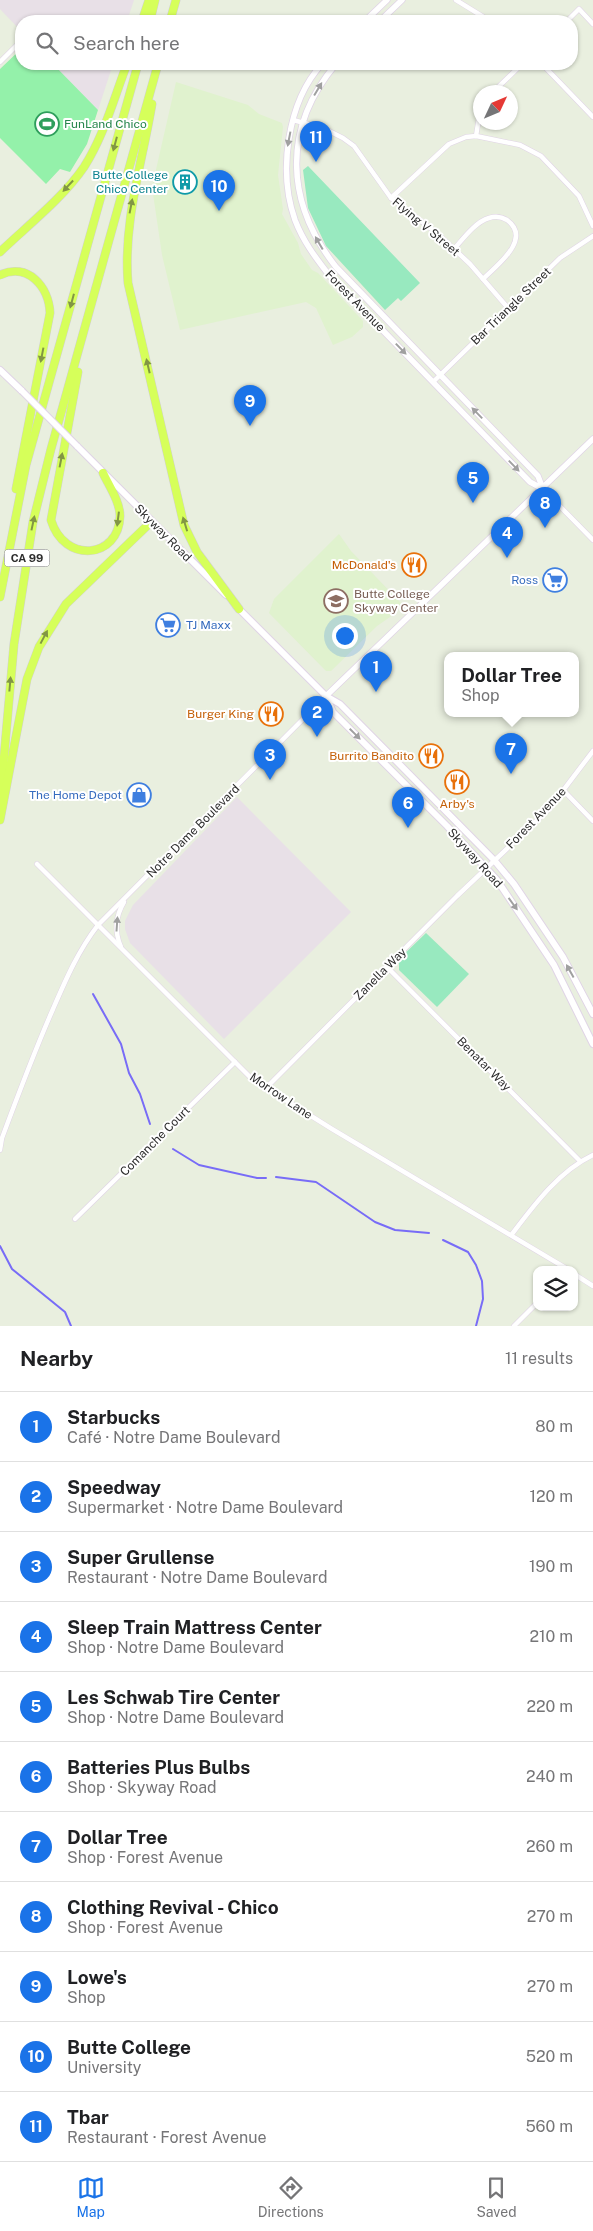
<!DOCTYPE html>
<html lang="en">
<head>
<meta charset="utf-8">
<style>
  body { margin:0; font-family:"Public Sans",sans-serif; background:#f2f2f2; color:#202124 }
  .controls { position:absolute; right:15px; bottom:15px; display:grid; overflow:hidden; border-radius:10px; box-shadow:0 1px 4px #0004 }
  .controls button { width:45px; height:45px; display:grid; place-items:center; padding:0; border:0; border-bottom:1px solid #e0e0e0; background:#fff; color:#202124; font:25px sans-serif }
  .compass { position:absolute; left:473px; top:85px; width:45px; height:45px; border-radius:50%; background:#fff; box-shadow:0 1px 4px #0004; rotate:46deg }
  .you { position:absolute; left:344px; top:635px; width:18px; height:18px; margin:-12px; border:4px solid #fff; border-radius:50%; background:#1a73e8; box-shadow:0 0 0 8px #1a73e833 }
  .badge { display:grid; place-items:center; width:32px; height:32px; border-radius:50%; background:#1a73e8; color:#fff; font-size:16px; font-weight:700 }
  .pin { position:absolute; translate:-50% -41px; filter:drop-shadow(0 1px 2px #0008) }
  .pin::after { content:''; position:absolute; top:26px; width:18px; height:15px; background:inherit; clip-path:polygon(0 0,100% 0,50% 100%) }
  .popup { position:absolute; left:444px; top:652px; width:135px; height:65px; box-sizing:border-box; display:grid; place-content:center; border-radius:10px; background:#fff; filter:drop-shadow(0 1px 4px #0005); font-size:16px; white-space:nowrap; color:#757577 }
  .popup b { font-size:19px; color:#202124 }
  .popup::after { content:''; position:absolute; left:50%; top:100%; margin-left:-10px; border:10px solid transparent; border-top-color:#fff }
  .list { margin:0; padding:0; list-style:none }
  h2 { display:flex; justify-content:space-between; align-items:center; height:65px; margin:0; padding:0 20px; font-size:21px }
  h2 small { font-size:16px; font-weight:400; color:#757577 }
  .list li { display:grid; grid-template-columns:32px 1fr auto; gap:15px; align-items:center; box-sizing:border-box; height:70px; padding:0 20px; border-top:1px solid #e0e0e0 }
  .list b { display:block; font-size:19px; white-space:nowrap }
  .list p { margin:0; font-size:16px; white-space:nowrap; color:#757577 }
  .list em { font-size:16px; font-style:normal; color:#757577 }
  .icon { flex:none; width:28px; height:28px; fill:none; stroke:currentColor; stroke-width:2; stroke-linecap:round; stroke-linejoin:round }
  .map { position:relative; flex:none; width:593px; height:1326px; overflow:hidden }
  .search { position:absolute; background:#fff; box-shadow:0 1px 4px #0004; left:15px; right:15px; top:15px; height:55px; display:flex; align-items:center; gap:12px; box-sizing:border-box; padding:0 18px; border-radius:20px; color:#757577; font-size:19px }
  .sheet { height:835px; background:#fff }
  nav { display:flex; justify-content:space-around; align-items:center; box-sizing:border-box; height:70px; border-top:1px solid #e0e0e0; background:#fff; font-size:14px; color:#757577 }
  nav a { display:grid; justify-items:center; gap:2px }
  nav .on { color:#1a73e8 }
  .map>svg:first-child { display:block }
</style>
</head>
<body>
<div class="map">
<svg width="593" height="1326" viewBox="0 0 593 1326">
  <rect width="100%" height="100%" fill="#e9efdf"/>
  <g fill="#e8e0e7">
    <path d="M0,0h134l-7,21h-106v10l-21,-22z"/>
    <path d="M53,64h60l-15,46z"/>
    <path d="M237,797l114,115 -127,127 -94,-96 -5,-14v-8l8,-16z"/>
  </g>
  <g fill="#e0f2ce">
    <path d="M176,82l72,23 11,9 23,9 1,4 -5,48 5,34 -1,5 16,29 3,11 11,16 6,3 45,48v6l-11,10 -19,8 -17,-37 -10,-6 -126,28 -18,-75 -10,-68z"/>
    <path d="M339,534l12,17 50,52 -2,5 -9,9 -13,9 -46,45h-5l-57,-58 5,-14z"/>
  </g>
  <g fill="#98e9bf">
    <path d="M308,166l112,117 -19,18 -3,-3 -13,12 -59,-64 -18,-38 -5,-38z"/>
    <path d="M426,933l43,41 -32,33 -38,-37v-11z"/>
  </g>
  <path fill="#94f1aa" d="M21,49v15h32l45,46 -11,34 -17,28 -10,-3 -14,15 -46,-46v-69z"/>
  <g fill="none" stroke-linecap="round" stroke-linejoin="round">
    <g stroke="#786cf7" stroke-width="2">
      <path d="M93,994l28,50 8,29 11,21 10,30"/>
      <path d="M173,1149l26,16 58,13h9"/>
      <path d="M276,1177l40,5 59,40 20,8 34,3"/>
      <path d="M443,1240l25,12 8,13 6,16 1,18 -7,27"/>
      <path d="M0,1246l12,23 53,43 6,14"/>
    </g>
    <g stroke="#e0d4e6" stroke-width="5.5">
      <g id="minor">
        <path d="M456,0l34,21"/>
        <path d="M567,21l12,-12 14,15"/>
        <path d="M0,62l21,-21"/>
        <path d="M542,64l51,53"/>
        <path d="M493,92l29,-28"/>
        <path d="M293,120l30,8 20,10 11,8 37,52 47,36 32,30 38,44"/>
        <path d="M476,136l4,-24"/>
        <path d="M391,198l58,-54 17,-7 10,-1 44,9 21,11 38,40 14,30"/>
        <path d="M454,249c9,-10 21,-27 35,-31 6,-2 13,-1 18,2 26,19 -11,46 -24,59"/>
        <path d="M433,382l127,-124 33,-22"/>
        <path d="M543,489l50,51"/>
        <path d="M564,791l29,30"/>
        <path d="M37,864l215,215 80,50 237,141"/>
        <path d="M121,947c-7,-16 -6,-30 3,-45"/>
        <path d="M387,967l193,194"/>
        <path d="M265,1089l192,-193 92,-87 44,-58"/>
        <path d="M0,1150l2,-12c16,-43 32,-86 51,-129 13,-30 25,-58 45,-84l228,-229"/>
        <path d="M75,1219l160,-157"/>
        <path d="M512,1234c22,-29 47,-63 81,-79"/>
        <path d="M574,1274l19,12"/>
        <path d="M514,1326l23,-23"/>
      </g>
    </g>
    <g stroke="#e0d4e6" stroke-width="7">
      <g id="tertiary">
        <path d="M365,21l22,-21"/>
        <path d="M380,21l22,-21"/>
        <path d="M322,64c-35,38 -44,108 -27,156 8,21 20,37 34,55l201,207 13,7"/>
        <path d="M336,64c-54,64 -51,138 0,203l202,209 5,13"/>
        <path d="M326,696l267,-257"/>
      </g>
    </g>
    <g stroke="#e0d4e6" stroke-width="8">
      <g id="secondary">
        <path d="M0,370l22,21"/>
        <path d="M77,446l149,149"/>
        <path d="M236,606l90,90 14,8 154,156 20,24 49,73 30,57"/>
        <path d="M326,696l7,16 114,114 50,54 57,85 39,79"/>
      </g>
    </g>
    <g stroke="#d1d1d1" stroke-width="9">
      <g id="motorway">
        <path d="M142,21l7,-21"/>
        <path d="M150,21l5,-21"/>
        <path d="M170,21l6,-21"/>
        <path d="M152,104c-10,60 -29,118 -24,179l56,242 13,27 42,57"/>
        <path d="M0,252c27,-26 63,-54 84,-85 20,-31 30,-69 43,-103"/>
        <path d="M0,275c28,-13 49,12 50,38l-34,176"/>
        <path d="M78,372l-27,148c13,44 68,39 69,-4 0,-14 -11,-30 -17,-43"/>
        <path d="M0,597l26,-132 112,-401"/>
        <path d="M0,802l14,-158 19,-122 18,-73 107,-385"/>
        <path d="M0,820l27,-141 12,-32 27,-43 85,-82"/>
      </g>
    </g>
    <use href="#minor" stroke="#fff" stroke-width="4.5"/>
    <use href="#tertiary" stroke="#fff" stroke-width="5.5"/>
    <use href="#secondary" stroke="#fff" stroke-width="6"/>
    <use href="#motorway" stroke="#d6ff5a" stroke-width="8"/>
    <g stroke="#e0d4e6" stroke-width="8" stroke-linecap="butt">
      <path id="secondary-bridge" d="M22,391l55,55"/>
    </g>
    <use href="#secondary-bridge" stroke="#fff" stroke-width="6"/>
  </g>
  <defs><path id="oneway-solid" d="M-6-.8H1V-3.2L6.5 0L1 3.2V.8H-6Z" transform="scale(1.25)"/></defs>
  <g fill="#a0a0a0">
    <use href="#oneway-solid" transform="translate(318 89) rotate(-59)"/>
    <use href="#oneway-solid" transform="translate(289 139) rotate(101)"/>
    <use href="#oneway-solid" transform="translate(319 243) rotate(-120)"/>
    <use href="#oneway-solid" transform="translate(401 349) rotate(46)"/>
    <use href="#oneway-solid" transform="translate(477 413) rotate(-134)"/>
    <use href="#oneway-solid" transform="translate(514 466) rotate(46)"/>
    <use href="#oneway-solid" transform="translate(355 734) rotate(45)"/>
    <use href="#oneway-solid" transform="translate(513 904) rotate(54)"/>
    <use href="#oneway-solid" transform="translate(117 924) rotate(-86)"/>
    <use href="#oneway-solid" transform="translate(570 971) rotate(-119)"/>
  </g>
  <g fill="#829644">
    <use href="#oneway-solid" transform="translate(115 144) rotate(105)"/>
    <use href="#oneway-solid" transform="translate(68 186) rotate(133)"/>
    <use href="#oneway-solid" transform="translate(131 206) rotate(-79)"/>
    <use href="#oneway-solid" transform="translate(72 301) rotate(105)"/>
    <use href="#oneway-solid" transform="translate(42 355) rotate(101)"/>
    <use href="#oneway-solid" transform="translate(148 366) rotate(-103)"/>
    <use href="#oneway-solid" transform="translate(61 460) rotate(-79)"/>
    <use href="#oneway-solid" transform="translate(118 519) rotate(97)"/>
    <use href="#oneway-solid" transform="translate(33 523) rotate(-78)"/>
    <use href="#oneway-solid" transform="translate(185 524) rotate(-107)"/>
    <use href="#oneway-solid" transform="translate(44 637) rotate(-62)"/>
    <use href="#oneway-solid" transform="translate(10 684) rotate(-85)"/>
  </g>
  <defs>
    <g id="stadium-ring" transform="scale(1.25)"><circle r="9.5" fill="#fff" stroke="#2e9e5b" stroke-width="1.5"/><path d="M0-5a6.5 5 0 1 0 0 10a6.5 5 0 1 0 0-10ZM-3.5-1.8h7v3.6h-7Z" fill="#2e9e5b"/></g>
    <g id="building-ring" transform="scale(1.25)"><circle r="9.5" fill="#fff" stroke="#0f9aa8" stroke-width="1.5"/><path d="M-4-6H4V6H1V3H-1V6H-4ZM-2.5-4.3h1.7v1.8h-1.7ZM.8-4.3h1.7v1.8H.8ZM-2.5-1h1.7V.8h-1.7ZM.8-1h1.7V.8H.8Z" fill="#0f9aa8"/></g>
    <g id="restaurant-ring" transform="scale(1.25)"><circle r="9.5" fill="#fff" stroke="#e8710a" stroke-width="1.5"/><path d="M-5-6h1v4h1v-4h1v4h1v-4h1v5L-1.5 .5V6h-2V.5L-5-1ZM5-6V6H3V1.5H1.5Q1.5-4 5-6Z" fill="#e8710a"/></g>
    <g id="supermarket-ring" transform="scale(1.25)"><circle r="9.5" fill="#fff" stroke="#3f7fe0" stroke-width="1.5"/><path d="M-6-5.5h2.5l.6 2H6L4.5 2H-2.5L-4.4-4H-6ZM-1.5 3.2a1.3 1.3 0 1 0 .1 0ZM3 3.2a1.3 1.3 0 1 0 .1 0Z" fill="#3f7fe0"/></g>
    <g id="university-ring" transform="scale(1.25)"><circle r="9.5" fill="#fff" stroke="#8d6e63" stroke-width="1.5"/><path d="M0-5L7-2L0 1L-7-2ZM-4 1L0 2.5L4 1V4Q0 6-4 4Z" fill="#8d6e63"/></g>
    <g id="shop-ring" transform="scale(1.25)"><circle r="9.5" fill="#fff" stroke="#3f7fe0" stroke-width="1.5"/><path d="M-5-2.5h2.3a2.7 3.5 0 0 1 5.4 0H5L5.5 6h-11ZM-1.5-2.5h3a1.5 2.3 0 0 0-3 0Z" fill="#3f7fe0"/></g>
  </defs>
  <g fill-rule="evenodd">
    <use href="#stadium-ring" x="47" y="124"/>
    <use href="#building-ring" x="185" y="182"/>
    <use href="#restaurant-ring" x="414" y="565"/>
    <use href="#supermarket-ring" x="555" y="580"/>
    <use href="#university-ring" x="336" y="601"/>
    <use href="#supermarket-ring" x="168" y="625"/>
    <use href="#restaurant-ring" x="271" y="714"/>
    <use href="#restaurant-ring" x="431" y="756"/>
    <use href="#restaurant-ring" x="457" y="782"/>
    <use href="#shop-ring" x="139" y="795"/>
  </g>
  <g text-anchor="middle" dominant-baseline="central" stroke-width="4" stroke-linejoin="round" paint-order="stroke">
    <rect fill="#fff" stroke="#6c6c6c" stroke-width="1" x="4.5" y="549.5" width="45" height="17" rx="4"/>
    <g font-size="11" font-weight="bold" fill="#2d2d2d">
      <text x="27" y="558">CA 99</text>
    </g>
    <g font-size="12" fill="#27864d" stroke="#fff" text-anchor="start">
      <text x="64" y="124">FunLand Chico</text>
    </g>
    <g font-size="12" fill="#0d838f" stroke="#fff" text-anchor="end">
      <text x="168" y="175">Butte College<tspan x="168" dy="14">Chico Center</tspan></text>
    </g>
    <g font-size="12" fill="#2d2d2d" stroke="#fff">
      <text transform="translate(426 227) rotate(40)">Flying V Street</text>
      <text transform="translate(355 301) rotate(46)">Forest Avenue</text>
      <text transform="translate(511 306) rotate(-44)">Bar Triangle Street</text>
      <text transform="translate(163 533) rotate(45)">Skyway Road</text>
      <text transform="translate(536 818) rotate(-46)">Forest Avenue</text>
      <text transform="translate(193 831) rotate(-45)">Notre Dame Boulevard</text>
      <text transform="translate(475 858) rotate(48)">Skyway Road</text>
      <text transform="translate(380 974) rotate(-45)">Zanella Way</text>
      <text transform="translate(484 1064) rotate(45)">Benatar Way</text>
      <text transform="translate(281 1096) rotate(34)">Morrow Lane</text>
      <text transform="translate(155 1141) rotate(-45)">Comanche Court</text>
    </g>
    <g font-size="12" fill="#c56008" stroke="#fff" text-anchor="end">
      <text x="396" y="565">McDonald's</text>
      <text x="254" y="714">Burger King</text>
      <text x="414" y="756">Burrito Bandito</text>
      <text x="457" y="804" text-anchor="middle">Arby's</text>
    </g>
    <g font-size="12" fill="#366cbe" stroke="#fff" text-anchor="end">
      <text x="538" y="580">Ross</text>
      <text x="186" y="625" text-anchor="start">TJ Maxx</text>
      <text x="122" y="795">The Home Depot</text>
    </g>
    <g font-size="12" fill="#785e54" stroke="#fff" text-anchor="start">
      <text x="354" y="594">Butte College<tspan x="354" dy="14">Skyway Center</tspan></text>
    </g>
  </g>
</svg>
<div class="controls">
<button><svg class="icon" aria-label="layers" viewBox="0 0 24 24"><path d="M12 4l9 5-9 5-9-5zM3 14l9 5 9-5"/></svg></button>
</div>
<svg class="compass" viewBox="-18 -18 36 36"><path d="M0-13l5 13h-10z" fill="#e53935"/><path d="M0 13l5-13h-10z" fill="#757577"/></svg>
<div class="you"></div>
<div class="pin badge" style="left:376px;top:692px">1</div>
<div class="pin badge" style="left:317px;top:737px">2</div>
<div class="pin badge" style="left:270px;top:780px">3</div>
<div class="pin badge" style="left:507px;top:558px">4</div>
<div class="pin badge" style="left:473px;top:503px">5</div>
<div class="pin badge" style="left:408px;top:828px">6</div>
<div class="pin badge" style="left:511px;top:774px">7</div>
<div class="popup"><b>Dollar Tree</b>Shop</div>
<div class="pin badge" style="left:545px;top:528px">8</div>
<div class="pin badge" style="left:250px;top:426px">9</div>
<div class="pin badge" style="left:219px;top:211px">10</div>
<div class="pin badge" style="left:316px;top:162px">11</div>
<div class="search"><svg class="icon" aria-label="search" viewBox="0 0 24 24"><circle cx="10" cy="10" r="6"/><path d="M15 15l6 6"/></svg>Search here</div>
</div>
<section class="sheet">
<h2>Nearby<small>11 results</small></h2>
<ul class="list">
<li><span class="badge">1</span><div><b>Starbucks</b><p>Café · Notre Dame Boulevard</p></div><em>80 m</em></li>
<li><span class="badge">2</span><div><b>Speedway</b><p>Supermarket · Notre Dame Boulevard</p></div><em>120 m</em></li>
<li><span class="badge">3</span><div><b>Super Grullense</b><p>Restaurant · Notre Dame Boulevard</p></div><em>190 m</em></li>
<li><span class="badge">4</span><div><b>Sleep Train Mattress Center</b><p>Shop · Notre Dame Boulevard</p></div><em>210 m</em></li>
<li><span class="badge">5</span><div><b>Les Schwab Tire Center</b><p>Shop · Notre Dame Boulevard</p></div><em>220 m</em></li>
<li><span class="badge">6</span><div><b>Batteries Plus Bulbs</b><p>Shop · Skyway Road</p></div><em>240 m</em></li>
<li><span class="badge">7</span><div><b>Dollar Tree</b><p>Shop · Forest Avenue</p></div><em>260 m</em></li>
<li><span class="badge">8</span><div><b>Clothing Revival - Chico</b><p>Shop · Forest Avenue</p></div><em>270 m</em></li>
<li><span class="badge">9</span><div><b>Lowe's</b><p>Shop</p></div><em>270 m</em></li>
<li><span class="badge">10</span><div><b>Butte College</b><p>University</p></div><em>520 m</em></li>
<li><span class="badge">11</span><div><b>Tbar</b><p>Restaurant · Forest Avenue</p></div><em>560 m</em></li>
</ul>
</section>
<nav>
<a class="on"><svg class="icon" aria-label="map" viewBox="0 0 24 24"><path d="M3 6l6-2 6 2 6-2v14l-6 2-6-2-6 2zM9 4v14M15 6v14"/></svg>Map</a>
<a><svg class="icon" aria-label="directions" viewBox="0 0 24 24"><path d="M12 3l9 9-9 9-9-9zM9 14v-3h6M13 9l2 2-2 2"/></svg>Directions</a>
<a><svg class="icon" aria-label="saved" viewBox="0 0 24 24"><path d="M7 4h10v16l-5-4-5 4z"/></svg>Saved</a>
</nav>
</body>
</html>
